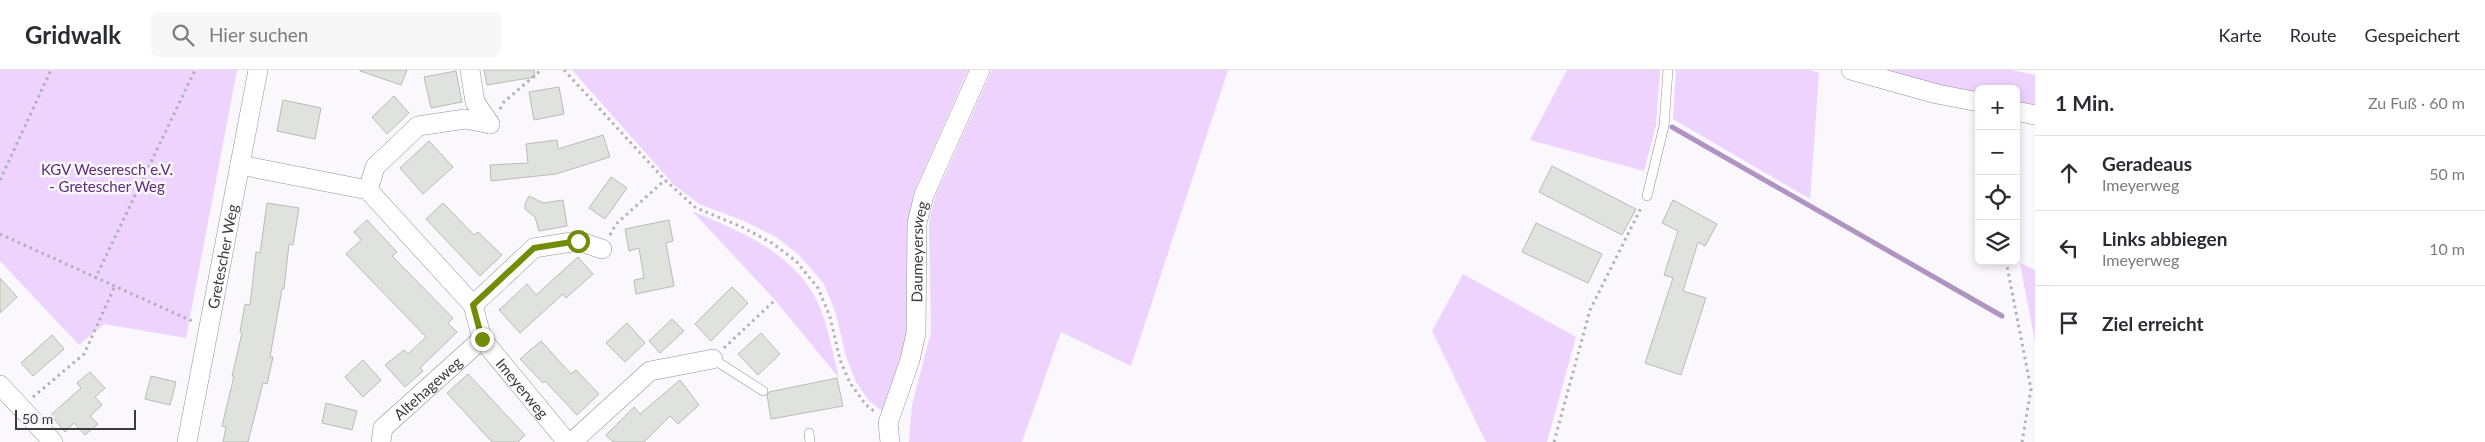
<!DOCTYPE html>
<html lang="de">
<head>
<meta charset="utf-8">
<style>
  body { margin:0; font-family:Lato,sans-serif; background:#f7f7f7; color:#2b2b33 }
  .controls { position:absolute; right:15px; top:15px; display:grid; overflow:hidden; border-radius:8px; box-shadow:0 2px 8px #0003 }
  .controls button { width:45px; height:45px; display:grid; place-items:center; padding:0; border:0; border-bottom:1px solid #e1e1e2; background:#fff; color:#2b2b33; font:25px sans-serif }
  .scale { position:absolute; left:15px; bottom:12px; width:121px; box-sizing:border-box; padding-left:5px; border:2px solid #3b3a3c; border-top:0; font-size:14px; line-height:18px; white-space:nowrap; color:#3b3a3c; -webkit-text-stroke:4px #faf8fc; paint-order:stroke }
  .stop { position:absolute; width:15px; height:15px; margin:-11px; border:4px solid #718d08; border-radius:50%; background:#fff }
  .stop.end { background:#718d08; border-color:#fff; box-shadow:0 1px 5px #0008 }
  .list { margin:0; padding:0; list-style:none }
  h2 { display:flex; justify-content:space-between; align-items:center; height:65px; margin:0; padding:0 20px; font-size:21px }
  h2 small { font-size:16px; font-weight:400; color:#7c7c81 }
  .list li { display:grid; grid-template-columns:32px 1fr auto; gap:15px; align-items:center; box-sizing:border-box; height:75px; padding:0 20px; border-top:1px solid #e1e1e2 }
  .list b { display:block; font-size:19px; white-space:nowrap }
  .list p { margin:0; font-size:16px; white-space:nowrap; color:#7c7c81 }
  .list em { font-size:16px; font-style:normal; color:#7c7c81 }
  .icon { flex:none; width:28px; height:28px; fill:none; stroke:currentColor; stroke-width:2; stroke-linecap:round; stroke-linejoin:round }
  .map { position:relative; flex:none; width:2035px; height:372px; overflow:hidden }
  header { display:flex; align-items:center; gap:30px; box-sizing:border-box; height:70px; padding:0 25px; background:#fff; border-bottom:1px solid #e1e1e2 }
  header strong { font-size:24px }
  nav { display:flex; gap:28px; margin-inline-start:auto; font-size:18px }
  .search { width:350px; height:45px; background:#f7f7f7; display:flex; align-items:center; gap:12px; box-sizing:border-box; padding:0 18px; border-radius:8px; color:#7c7c81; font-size:19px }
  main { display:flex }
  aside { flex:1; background:#fff }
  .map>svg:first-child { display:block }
</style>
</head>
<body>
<header>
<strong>Gridwalk</strong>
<div class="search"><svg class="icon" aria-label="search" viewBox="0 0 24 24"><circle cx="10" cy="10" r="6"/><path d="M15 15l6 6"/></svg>Hier suchen</div>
<nav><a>Karte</a><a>Route</a><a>Gespeichert</a></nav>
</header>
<main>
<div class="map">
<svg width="2035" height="372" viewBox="0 0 2035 372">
  <rect width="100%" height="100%" fill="#faf8fc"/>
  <g fill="#edd3fe">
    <path d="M0,0h237l-51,268 -82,-14 -25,21 -79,-84z"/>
    <path d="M572,0h396l-54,122 -7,34 -1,109 -6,25 -18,51 -13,-10 -13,-19 -10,-25 -10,-43 -12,-30 -25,-29 -23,-18 -32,-16 -45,-17 -25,-19z"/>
    <path d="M992,0h236l-97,296 -70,-34 -39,110h-113l3,-37 19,-73 -2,-110 6,-25z"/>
    <path d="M1567,0h93l-4,55 -12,46 -114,-31z"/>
    <path d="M1676,0h134l9,3 -9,126 -137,-80z"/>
    <path d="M1880,0h132l23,5v34l-19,-5v-15h-37v7z"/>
    <path d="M692,141c55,23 112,46 132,107 6,20 10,40 15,60l-64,-78z"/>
    <path d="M2020,193l15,7v72z"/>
    <path d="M1463,204l113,63 -29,105h-61l-54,-111z"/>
  </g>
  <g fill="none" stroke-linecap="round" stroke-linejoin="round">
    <path stroke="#b093c2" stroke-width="5" d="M1672,57l330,189"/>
  </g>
  <g fill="#e0e2de" stroke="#b9bbb7">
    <path d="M407,0l-6,15 -41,-14v-1z"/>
    <path d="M484,0h50l1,7 -48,8z"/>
    <path d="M456,1l6,31 -31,6 -7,-31z"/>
    <path d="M559,17l5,27 -30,6 -5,-28z"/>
    <path d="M394,26l15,17 -22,21 -15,-17z"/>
    <path d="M283,30l38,8 -6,31 -38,-8z"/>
    <path d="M603,65l7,22 -54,17 -65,7 -1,-16 38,-2 -2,-19 31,-4 1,9z"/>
    <path d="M429,71l24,26 -30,27 -23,-26z"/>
    <path d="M1552,96l84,43 -14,26 -83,-43z"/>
    <path d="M611,107l16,11 -22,31 -16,-11z"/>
    <path d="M529,126l14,7 20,-3 4,26 -28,5 -4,-14 -10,-8v-5z"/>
    <path d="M1673,130l44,24 -12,22 -7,-4 -15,49 23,7 -25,77 -36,-12 28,-85 -9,-3 14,-44 -16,-8z"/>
    <path d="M267,133l32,5 -6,37 -4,-1 -5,45h-2l-12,68h3l-6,27 -4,-1 -15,59h-25l3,-15 -4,-1 12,-50h-2l10,-43 -2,-1 5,-28 5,1 6,-53 4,1z"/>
    <path d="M443,133l31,32 4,-3 24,23 -22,21 -54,-57z"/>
    <path d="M367,150l30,32 -5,4 61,62 -5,5 9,9 -37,36 3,3 -18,16 -20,-22 19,-15 4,4 18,-17 -80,-83 15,-14 -7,-8z"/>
    <path d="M669,150l4,21 -7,2 8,43 -38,8 -2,-14 10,-2 -5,-30 -10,3 -4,-22z"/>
    <path d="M1536,153l66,31 -14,29 -66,-31z"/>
    <path d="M578,187l15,17 -27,24 -3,-4 -43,39 -21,-23 28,-26 9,11z"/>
    <path d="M0,208l17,19 -17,16z"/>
    <path d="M732,217l16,16 -37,38 -16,-17z"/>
    <path d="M672,249l12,12 -24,22 -11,-12z"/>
    <path d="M627,253l18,20 -20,19 -19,-19z"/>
    <path d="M761,263l19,21 -22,21 -20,-21z"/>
    <path d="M52,265l12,14 -31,27 -12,-13z"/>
    <path d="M541,271l30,33 5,-4 23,24 -22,21 -32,-34 -2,2 -23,-24z"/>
    <path d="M363,290l18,20 -18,17 -18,-20z"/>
    <path d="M90,302l15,16 -10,9 7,8 -12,11 8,8 -13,11 -11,-12 -9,9 -14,-17 30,-27 -4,-5z"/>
    <path d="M468,304l57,61 -7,7h-26l-45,-49z"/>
    <path d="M151,306l25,6 -6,23 -25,-6z"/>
    <path d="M837,308l6,28 -72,13 -4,-24 2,-3z"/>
    <path d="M680,310l19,25 -21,19 -8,-8 -26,26h-31l-7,-7 28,-28 6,7z"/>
    <path d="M326,333l31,8 -5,19 -30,-7z"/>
  </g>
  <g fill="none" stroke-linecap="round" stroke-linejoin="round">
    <g stroke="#939195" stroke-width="10">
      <g id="lane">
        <path d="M1647,126l17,-70 4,-56"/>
        <path d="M713,289l50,32"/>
        <path d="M809,363l1,9"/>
      </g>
    </g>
    <g stroke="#939195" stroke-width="20">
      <g id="street">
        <path d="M470,0l5,32 15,22"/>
        <path d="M1851,0l86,24 42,8"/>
        <path d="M2016,41l19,4"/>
        <path id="s1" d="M240,95l128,25 105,115 9,34 85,103"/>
        <path d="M368,120l7,-23 43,-41 47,-7 25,5"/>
        <path d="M473,235l61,-57 44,-7 24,8"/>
        <path d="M0,315l53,57"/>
        <path id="s2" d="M187,372l71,-372"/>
        <path id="s3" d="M381,372l2,-14 99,-89"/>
        <path d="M572,372l78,-71 63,-12"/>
        <path id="s4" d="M890,372l-2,-19 22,-63 6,-27 1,-110 7,-28 56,-125"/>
      </g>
    </g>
    <g stroke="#b2b0b4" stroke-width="3" stroke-dasharray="2.5 4" stroke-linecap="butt">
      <path d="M564,0l101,110 31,28 46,19 30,16 24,18 22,27 12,29 10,43 10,23 16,22 9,7"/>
      <path d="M500,39l4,-7 37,-32"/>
      <path d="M0,110l51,-110"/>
      <path d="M0,164l194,88"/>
      <path d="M610,165l6,-11 49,-44"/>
      <path d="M2006,191l25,128 -9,53"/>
      <path d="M95,209l100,-209"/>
      <path d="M724,278l50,-47"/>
      <path d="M33,327l51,-43 30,-66"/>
      <path d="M1554,372l36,-132 52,-104"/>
    </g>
    <use href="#lane" stroke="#fff" stroke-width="9"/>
    <use href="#street" stroke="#fff" stroke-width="19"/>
  </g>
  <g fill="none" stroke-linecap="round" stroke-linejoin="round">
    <path stroke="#718d08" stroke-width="6" d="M482,269l-9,-34 61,-57 44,-7"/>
  </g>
  <g text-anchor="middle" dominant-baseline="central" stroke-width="5" stroke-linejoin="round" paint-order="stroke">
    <g font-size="15" fill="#5e2c78" stroke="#faf8fc">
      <text x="107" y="99">KGV Weseresch e.V.<tspan x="107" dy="17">- Gretescher Weg</tspan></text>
    </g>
    <g font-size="15" fill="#3b3a3c" stroke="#faf8fc">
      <text stroke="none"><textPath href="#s4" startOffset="195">Daumeyersweg</textPath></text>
      <text stroke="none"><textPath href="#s2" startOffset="189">Gretescher Weg</textPath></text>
      <text stroke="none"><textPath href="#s3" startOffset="74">Altehageweg</textPath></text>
      <text stroke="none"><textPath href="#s1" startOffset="385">Imeyerweg</textPath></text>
    </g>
  </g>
</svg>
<div class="controls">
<button>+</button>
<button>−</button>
<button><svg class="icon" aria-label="locate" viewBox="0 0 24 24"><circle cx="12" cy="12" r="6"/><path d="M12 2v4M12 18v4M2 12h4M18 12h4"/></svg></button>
<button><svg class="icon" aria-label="layers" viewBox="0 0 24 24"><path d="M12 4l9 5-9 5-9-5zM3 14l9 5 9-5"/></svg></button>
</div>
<div class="scale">50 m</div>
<div class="stop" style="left:578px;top:171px"></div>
<div class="stop end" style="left:482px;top:269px"></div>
</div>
<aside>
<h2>1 Min.<small>Zu Fuß · 60 m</small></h2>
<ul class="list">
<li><svg class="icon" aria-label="ahead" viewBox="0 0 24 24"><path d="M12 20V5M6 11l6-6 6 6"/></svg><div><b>Geradeaus</b><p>Imeyerweg</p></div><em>50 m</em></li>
<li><svg class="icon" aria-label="left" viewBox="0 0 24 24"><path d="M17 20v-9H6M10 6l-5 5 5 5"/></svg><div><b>Links abbiegen</b><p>Imeyerweg</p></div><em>10 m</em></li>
<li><svg class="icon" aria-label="arrive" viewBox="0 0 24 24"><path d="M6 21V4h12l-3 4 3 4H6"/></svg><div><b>Ziel erreicht</b></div></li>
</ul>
</aside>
</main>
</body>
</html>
